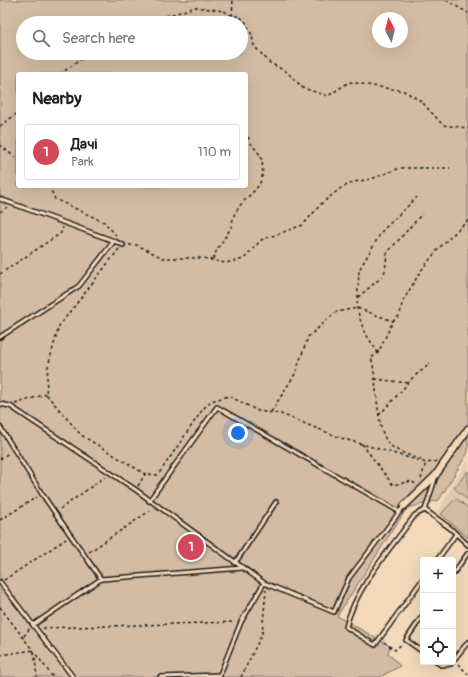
<!DOCTYPE html>
<html lang="en">
<head>
<meta charset="utf-8">
<style>
  body { margin:0; font-family:Pangolin,sans-serif; background:#f2f2f2; color:#202124 }
  .controls { position:absolute; right:12px; bottom:12px; display:grid; overflow:hidden; border-radius:4px; box-shadow:0 4px 16px #0002 }
  .controls button { width:36px; height:36px; display:grid; place-items:center; padding:0; border:0; border-bottom:1px solid #e0e0e0; background:#fff; color:#202124; font:20px sans-serif }
  .compass { position:absolute; left:372px; top:12px; width:36px; height:36px; border-radius:50%; background:#fff; box-shadow:0 4px 16px #0002; rotate:353deg }
  .you { position:absolute; left:238px; top:433px; width:14px; height:14px; margin:-10px; border:3px solid #fff; border-radius:50%; background:#1a73e8; box-shadow:0 0 0 6px #1a73e833 }
  .badge { display:grid; place-items:center; width:26px; height:26px; border-radius:50%; background:#d1495b; color:#fff; font-size:13px; font-weight:700 }
  .pin { position:absolute; translate:-50% -50%; border:2px solid #fff; box-shadow:0 1px 4px #0006 }
  .list { margin:0; padding:0; list-style:none }
  h2 { display:flex; justify-content:space-between; align-items:center; height:52px; margin:0; padding:0 16px; font-size:17px }
  h2 small { font-size:13px; font-weight:400; color:#757577 }
  .list li { display:grid; grid-template-columns:26px 1fr auto; gap:12px; align-items:center; box-sizing:border-box; height:56px; margin:0 8px 8px; padding:0 8px; border:1px solid #e0e0e0; border-radius:4px }
  .list b { display:block; font-size:15px; white-space:nowrap }
  .list p { margin:0; font-size:13px; white-space:nowrap; color:#757577 }
  .list em { font-size:13px; font-style:normal; color:#757577 }
  .icon { flex:none; width:22px; height:22px; fill:none; stroke:currentColor; stroke-width:2; stroke-linecap:round; stroke-linejoin:round }
  .map { position:relative; flex:none; width:468px; height:677px; overflow:hidden }
  .search { position:absolute; background:#fff; box-shadow:0 4px 16px #0002; left:16px; top:16px; width:232px; height:44px; display:flex; align-items:center; gap:10px; box-sizing:border-box; padding:0 14px; border-radius:22px; color:#757577; font-size:15px }
  .panel { position:absolute; background:#fff; box-shadow:0 4px 16px #0002; left:16px; top:72px; width:232px; height:116px; border-radius:4px }
  .map>svg:first-child { display:block }
</style>
</head>
<body>
<div class="map">
<svg width="468" height="677" viewBox="0 0 468 677">
  <rect width="100%" height="100%" fill="#f3d8ba"/>
  <filter id="ink" filterUnits="userSpaceOnUse"><feTurbulence type="fractalNoise" baseFrequency=".025" numOctaves="2"/><feDisplacementMap in="SourceGraphic" scale="8" xChannelSelector="R" yChannelSelector="G"/><feConvolveMatrix kernelMatrix="1 2 1 2 8 2 1 2 1" color-interpolation-filters="sRGB"/></filter>
  <g filter="url(#ink)">
    <path fill="#e3caae" d="M468,460v85l-35,-26z"/>
    <g fill="#d3bca3" stroke="#786c60" fill-rule="evenodd">
      <path d="M0,0h468v452l-29,48 -32,8 -70,108 53,30 -2,7 12,13 -20,11h-380zM378,18h24v24h-24zM23,23h218v30h-218zM18,74h228v112h-228z"/>
      <path d="M468,471v29l-14,-12z"/>
      <path d="M456,498l12,10v30l-27,-24z"/>
    </g>
    <g fill="none" stroke-linecap="round" stroke-linejoin="round">
      <g stroke="#1c1c1c" stroke-width="6">
        <g id="service">
          <path d="M0,199l114,42 -35,45 -79,51"/>
          <path d="M114,241l9,4"/>
          <path d="M0,404l10,2 126,84 128,93 70,29 15,-34 55,-72"/>
          <path d="M0,427l42,67 59,85"/>
          <path d="M435,479l-10,31 25,18 18,17"/>
          <path d="M149,501l68,-94 183,105"/>
          <path d="M437,560l19,-26"/>
          <path d="M235,563l41,-61"/>
          <path d="M453,574l15,-21"/>
          <path d="M423,579l-48,66 -29,-18c9,-39 45,-79 69,-112l10,-5"/>
          <path d="M0,582l73,95"/>
          <path d="M423,615l-17,25 17,12"/>
          <path d="M33,625l68,-46 141,-11"/>
          <path d="M453,661l15,-19"/>
          <path d="M437,662l4,3 10,-1 1,-2"/>
          <path d="M160,677l60,-2"/>
          <path d="M219,677l22,-55 23,-39"/>
        </g>
      </g>
      <g stroke="#1c1c1c" stroke-width="9">
        <path id="minor" d="M404,506l31,-30 33,-47"/>
      </g>
      <g stroke="#1c1c1c" stroke-width="1.5" stroke-dasharray="3 3" stroke-linecap="butt">
        <path d="M446,0l22,13"/>
        <path d="M232,16l1,-16"/>
        <path d="M143,23l53,-16 28,4 8,5h7l6,5 7,14 2,11 16,17 17,9 16,16 25,8 21,-14 55,9 17,10 22,24 25,3"/>
        <path d="M60,74l30,-21"/>
        <path d="M0,126l18,-13"/>
        <path d="M0,145l18,15"/>
        <path d="M49,186l6,13 49,23 12,13"/>
        <path d="M0,212l7,-5"/>
        <path d="M129,245h8l26,13h40l22,5 19,-4 17,-19 42,-15 18,-21 20,-16 13,-6 17,-3 29,-11h50"/>
        <path d="M119,249l-60,77 -11,40 -2,28 35,41 64,39 13,1 45,-66 8,-8 18,-5 29,15 23,3 60,24 86,25 11,-2"/>
        <path d="M213,259c4,-12 12,-20 18,-32 2,-6 2,-12 6,-17 13,-20 29,-20 25,-49 -2,-11 -13,-15 -14,-26"/>
        <path d="M0,274l61,-41 2,-6"/>
        <path d="M358,297l24,-20 3,-6 2,-18 35,-39"/>
        <path d="M378,353l-14,-22 -4,-12 -3,-11 2,-38 23,-39 35,-34"/>
        <path d="M375,379l33,4"/>
        <path d="M15,404l31,-10"/>
        <path d="M271,412l24,-38 13,-37 28,-25 21,-4 36,13"/>
        <path d="M379,415c11,-11 20,-22 30,-33 5,-7 15,-12 21,-19"/>
        <path d="M362,444l31,41 19,-4 4,4"/>
        <path d="M0,459l10,-7"/>
        <path d="M421,460c-11,-5 -25,-8 -33,-17 -13,-16 -10,-64 -17,-85l7,-5 15,-32 7,-6 2,-12 18,-31 19,-24 29,-28"/>
        <path d="M421,479l5,-17"/>
        <path d="M138,486l7,-12"/>
        <path d="M60,509l45,-32"/>
        <path d="M0,520l37,-23"/>
        <path d="M89,552l65,-44"/>
        <path d="M4,580l62,-41"/>
        <path d="M0,607l53,70"/>
        <path d="M43,628l192,-6"/>
        <path d="M24,636l6,-8"/>
        <path d="M384,642l11,8 8,-7"/>
        <path d="M0,655l34,-5 3,27"/>
        <path d="M458,664l10,10"/>
        <path d="M241,677l21,-43 4,-44"/>
      </g>
      <use href="#service" stroke="#f3d8ba" stroke-width="3"/>
      <use href="#minor" stroke="#f3d8ba" stroke-width="6"/>
    </g>
  </g>
</svg>
<div class="controls">
<button>+</button>
<button>−</button>
<button><svg class="icon" aria-label="locate" viewBox="0 0 24 24"><circle cx="12" cy="12" r="6"/><path d="M12 2v4M12 18v4M2 12h4M18 12h4"/></svg></button>
</div>
<svg class="compass" viewBox="-18 -18 36 36"><path d="M0-13l5 13h-10z" fill="#e53935"/><path d="M0 13l5-13h-10z" fill="#757577"/></svg>
<div class="you"></div>
<div class="pin badge" style="left:191px;top:547px">1</div>
<div class="search"><svg class="icon" aria-label="search" viewBox="0 0 24 24"><circle cx="10" cy="10" r="6"/><path d="M15 15l6 6"/></svg>Search here</div>
<section class="panel">
<h2>Nearby<small></small></h2>
<ul class="list">
<li><span class="badge">1</span><div><b>Дачі</b><p>Park</p></div><em>110 m</em></li>
</ul>
</section>
</div>
</body>
</html>
